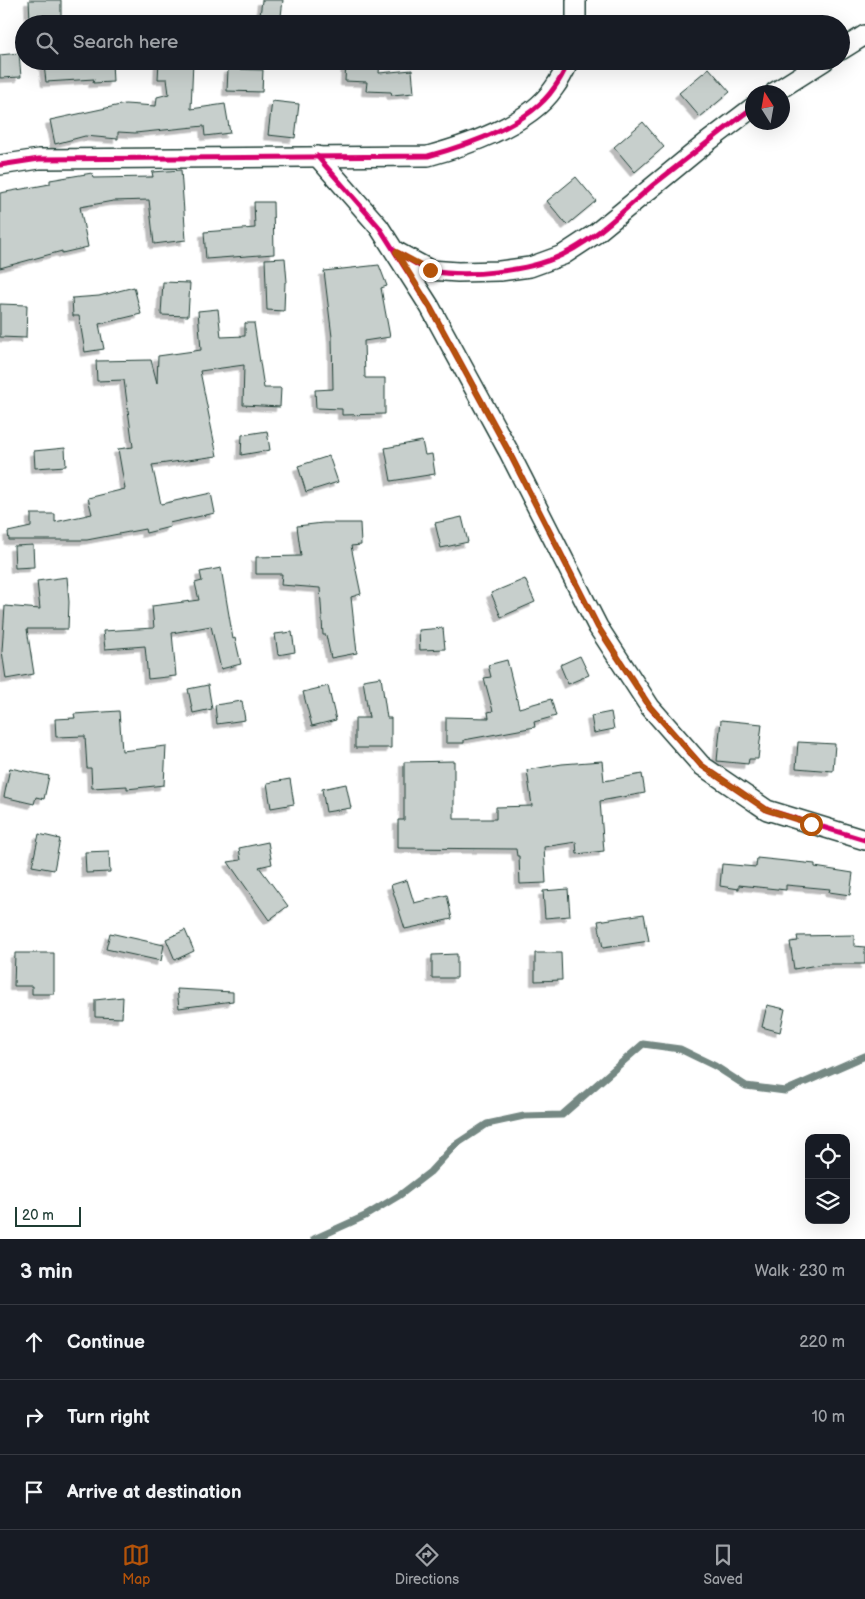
<!DOCTYPE html>
<html lang="en">
<head>
<meta charset="utf-8">
<style>
  body { margin:0; font-family:"Balsamiq Sans",sans-serif; background:#242831; color:#f1f3f6 }
  .controls { position:absolute; right:15px; bottom:15px; display:grid; overflow:hidden; border-radius:10px; box-shadow:0 5px 20px #0002 }
  .controls button { width:45px; height:45px; display:grid; place-items:center; padding:0; border:0; border-bottom:1px solid #363941; background:#171b24; color:#f1f3f6; font:25px sans-serif }
  .compass { position:absolute; left:745px; top:85px; width:45px; height:45px; border-radius:50%; background:#171b24; box-shadow:0 5px 20px #0002; rotate:349deg }
  .scale { position:absolute; left:15px; bottom:12px; width:66px; box-sizing:border-box; padding-left:5px; border:2px solid #1f3d34; border-top:0; font-size:14px; line-height:18px; white-space:nowrap; color:#1f3d34; -webkit-text-stroke:4px #fff; paint-order:stroke }
  .stop { position:absolute; width:15px; height:15px; margin:-11px; border:4px solid #b45309; border-radius:50%; background:#fff }
  .stop.end { background:#b45309; border-color:#fff; box-shadow:0 1px 5px #0008 }
  .list { margin:0; padding:0; list-style:none }
  h2 { display:flex; justify-content:space-between; align-items:center; height:65px; margin:0; padding:0 20px; font-size:21px }
  h2 small { font-size:16px; font-weight:400; color:#9ea1a6 }
  .list li { display:grid; grid-template-columns:32px 1fr auto; gap:15px; align-items:center; box-sizing:border-box; height:75px; padding:0 20px; border-top:1px solid #363941 }
  .list b { display:block; font-size:19px; white-space:nowrap }
  .list em { font-size:16px; font-style:normal; color:#9ea1a6 }
  .icon { flex:none; width:28px; height:28px; fill:none; stroke:currentColor; stroke-width:2; stroke-linecap:round; stroke-linejoin:round }
  .map { position:relative; flex:none; width:865px; height:1239px; overflow:hidden }
  .search { position:absolute; background:#171b24; box-shadow:0 5px 20px #0002; left:15px; right:15px; top:15px; height:55px; display:flex; align-items:center; gap:12px; box-sizing:border-box; padding:0 18px; border-radius:28px; color:#9ea1a6; font-size:19px }
  .sheet { height:290px; background:#171b24 }
  nav { display:flex; justify-content:space-around; align-items:center; box-sizing:border-box; height:70px; border-top:1px solid #363941; background:#171b24; font-size:14px; color:#9ea1a6 }
  nav a { display:grid; justify-items:center; gap:2px }
  nav .on { color:#b45309 }
  .map>svg:first-child { display:block }
</style>
</head>
<body>
<div class="map">
<svg width="865" height="1239" viewBox="0 0 865 1239">
  <defs>
    <filter id="shadow"><feDropShadow dx="-4.5" dy="4.5" stdDeviation="0" flood-color="#0004"/></filter>
  </defs>
  <rect width="100%" height="100%" fill="#fff"/>
  <filter id="ink" filterUnits="userSpaceOnUse"><feTurbulence type="fractalNoise" baseFrequency=".02" numOctaves="2"/><feDisplacementMap in="SourceGraphic" scale="10" xChannelSelector="R" yChannelSelector="G"/><feConvolveMatrix kernelMatrix="1 2 1 2 8 2 1 2 1" color-interpolation-filters="sRGB"/></filter>
  <g filter="url(#ink)">
    <g fill="none" stroke-linecap="round" stroke-linejoin="round">
      <path stroke="#758883" stroke-width="7" d="M314,1239l51,-23 35,-21 30,-23 25,-27 32,-21 37,-8 38,-1 81,-71 37,5 35,17 31,20 39,5 80,-35"/>
    </g>
    <g fill="#c7cfcc" stroke="#1f3d34" filter="url(#shadow)">
      <path d="M29,0h32v20h-31z"/>
      <path d="M262,0h21l-3,24h-21z"/>
      <path d="M19,53l2,24 -21,1v-23z"/>
      <path d="M75,61h37l1,21 -20,1 1,-4 -48,3 -2,-17z"/>
      <path d="M159,61h34l-2,48 34,-5 5,29 -25,3 -1,-10 -69,7 -17,-1v7l-33,-3 -30,8 -5,-24 75,-16 31,2 1,-9 12,-3 -2,-15h-9z"/>
      <path d="M346,61h34l-1,12 33,-3 2,23 -22,2 -1,-3 -25,-1 1,-9 -22,-1z"/>
      <path d="M709,68l21,24 -30,25 -21,-24z"/>
      <path d="M228,69l35,1 -1,22 -35,-1z"/>
      <path d="M272,101l27,3 -4,34 -27,-3z"/>
      <path d="M643,122l21,25 -29,25 -21,-25z"/>
      <path d="M181,170l5,70 -32,4 -5,-44 -36,1 -33,6 8,40 -26,6v-2l-62,17v-75l50,-9v-4l42,-7 1,5 60,-1 -1,-5z"/>
      <path d="M576,177l20,24 -29,24 -20,-24z"/>
      <path d="M254,202h19l1,52 -68,5 -2,-27 51,-4z"/>
      <path d="M285,258l2,24h-2l-1,29 -17,-1 -2,-51z"/>
      <path d="M379,265l8,21 -6,2 9,49 -26,4 1,37h20v36l-43,1v-6l-26,-1 -1,-18 18,-1 -1,-52 -8,-66z"/>
      <path d="M163,282l27,1 -2,33 -27,-1z"/>
      <path d="M134,287l7,27 -42,10 5,25 -19,3 -6,-36h-6l-1,-18 27,-2z"/>
      <path d="M0,304l27,1 -1,33 -26,-1z"/>
      <path d="M218,309l3,28 24,-1v-13h9l10,65h17l-1,19 -37,-2 1,-40 -44,6 17,85 -65,9 9,39 50,-11 4,20 -46,10 1,4 -24,6 -1,-4 -58,11h-78l-1,-8 23,-5v-13h24v8l37,-8 -4,-16 37,-9 -7,-40 15,-2 -9,-67 -27,1 -1,-20 55,-1 6,23 1,-27 43,-6 -3,-39z"/>
      <path d="M267,431l3,19 -29,5 1,-20z"/>
      <path d="M422,441l3,14 7,-1 3,20 -44,7 -6,-33z"/>
      <path d="M65,448l1,18 -31,2 -1,-17z"/>
      <path d="M329,456l9,26 -32,10 -8,-26z"/>
      <path d="M462,517l6,25 -27,6 -6,-25z"/>
      <path d="M323,523h37l1,22 -10,1 10,48 -10,3 6,56 -26,5 -5,-23h-3l-3,-47 -39,-3 1,-11h-26v-17l45,-1 -4,-30z"/>
      <path d="M33,545l1,22 -19,1 -1,-22z"/>
      <path d="M221,568l12,71 2,-1 6,26 -20,5 -10,-43 -39,7 4,43 -28,3 -3,-33 -40,3 -2,-18 51,-3 -2,-22 47,-6 -4,-17 7,-2 -2,-9z"/>
      <path d="M67,577l2,25 -1,27h-41l7,45 -28,5 -4,-28 3,-45 35,3 -3,-28z"/>
      <path d="M525,579l10,23 -34,15 -10,-24z"/>
      <path d="M443,628l2,21 -25,1 -1,-20z"/>
      <path d="M292,632l3,20 -17,3 -3,-21z"/>
      <path d="M580,656l9,19 -21,9 -8,-19z"/>
      <path d="M507,660l12,48 32,-9 5,17 -22,6 1,5 -71,13v3h-18v-26l43,1 -1,-6 5,-1 -9,-33 7,-1 -3,-12z"/>
      <path d="M381,677l6,41h4v30h-36v-30h14l-6,-38z"/>
      <path d="M208,685l4,24 -19,4 -5,-24z"/>
      <path d="M328,686l8,34 -24,6 -9,-34z"/>
      <path d="M242,701l3,19 -28,4 -2,-19z"/>
      <path d="M119,711l3,40 44,-5 -2,39 -37,4v-3l-35,2 -1,-20h-4l-2,-32 -29,1 -1,-18 20,-1 -1,-4z"/>
      <path d="M611,712l3,17 -20,4 -3,-17z"/>
      <path d="M721,720l41,4 -4,35h-9l-1,5 -31,-3z"/>
      <path d="M798,742l37,2 -2,27 -37,-3z"/>
      <path d="M454,761v58h42v-12l36,-1 -5,-36 35,-6 40,-3 2,20 38,-7 3,19 -45,8 4,50 -27,3 -1,-12 -32,5 2,36 -26,1 -1,-28h-2l-1,-7 -118,-1v-28h6v-58z"/>
      <path d="M10,768l39,8 -5,23 -8,-2 -2,7 -30,-7z"/>
      <path d="M290,779l4,25 -23,4 -4,-25z"/>
      <path d="M346,784l5,24 -25,4 -4,-23z"/>
      <path d="M39,834l21,5 -6,31 -22,-4z"/>
      <path d="M268,842l4,22 -13,3 29,39 -19,14 -41,-58 13,-2 -2,-12z"/>
      <path d="M109,851l1,21 -24,1 -1,-21z"/>
      <path d="M757,858l58,6v3l38,6 -3,22 -21,-3 1,-3 -44,-4v5l-47,-5v4l-19,-3 2,-22 34,3z"/>
      <path d="M407,880l7,23 33,-8 5,24 -47,10 -14,-44z"/>
      <path d="M568,889l2,27 -25,2 -2,-27z"/>
      <path d="M644,914l5,27 -46,7 -5,-27z"/>
      <path d="M185,930l9,21 -19,9 -9,-21z"/>
      <path d="M110,933l54,12 -3,16 -55,-12z"/>
      <path d="M854,935v11l11,1v17h-42l-29,5 -4,-27 8,-1 -1,-5z"/>
      <path d="M15,953h39v41h-22v-8h-18z"/>
      <path d="M535,953h26l1,27 -27,1z"/>
      <path d="M457,954v24h-25v-23z"/>
      <path d="M177,989l56,3v9l-54,7z"/>
      <path d="M123,997l-1,21 -27,-1v-17z"/>
      <path d="M767,1005l18,4 -5,23 -18,-5z"/>
    </g>
    <g fill="none" stroke-linecap="round" stroke-linejoin="round">
      <g stroke="#1f3d34" stroke-width="22">
        <g id="street">
          <path d="M576,24v-24"/>
          <path d="M841,50l24,-15"/>
          <path d="M775,92l49,-31"/>
          <path d="M317,156l62,71 51,80 79,145 89,175 52,80 51,58 66,45 98,30"/>
          <path d="M0,165l39,-6 389,-3c40,-11 102,-32 126,-68 6,-8 11,-18 15,-27"/>
          <path d="M397,252l33,18 28,2 42,-1 30,-4 33,-12 32,-21 111,-91 46,-35"/>
        </g>
      </g>
      <use href="#street" stroke="#fff" stroke-width="19"/>
      <g stroke="#fff" stroke-width="8">
        <g id="cycleway">
          <path d="M317,156l62,71 51,80 79,145 89,175 52,80 51,58 66,45 98,30"/>
          <path d="M0,165l39,-6 389,-3c40,-11 102,-32 126,-68 6,-8 11,-18 15,-27"/>
          <path d="M398,253c10,5 22,15 33,18 37,7 98,0 131,-16 34,-16 63,-46 91,-70 33,-26 66,-52 99,-77"/>
        </g>
      </g>
      <use href="#cycleway" stroke="#d6006c" stroke-width="5"/>
    </g>
  </g>
  <g fill="none" stroke-linecap="round" stroke-linejoin="round" filter="url(#ink)">
    <path stroke="#b45309" stroke-width="6" d="M430,270l-34,-18 34,55 79,145 89,175 52,80 51,58 66,45 44,14"/>
  </g>
</svg>
<div class="controls">
<button><svg class="icon" aria-label="locate" viewBox="0 0 24 24"><circle cx="12" cy="12" r="6"/><path d="M12 2v4M12 18v4M2 12h4M18 12h4"/></svg></button>
<button><svg class="icon" aria-label="layers" viewBox="0 0 24 24"><path d="M12 4l9 5-9 5-9-5zM3 14l9 5 9-5"/></svg></button>
</div>
<svg class="compass" viewBox="-18 -18 36 36"><path d="M0-13l5 13h-10z" fill="#e53935"/><path d="M0 13l5-13h-10z" fill="#9ea1a6"/></svg>
<div class="scale">20 m</div>
<div class="stop" style="left:811px;top:824px"></div>
<div class="stop end" style="left:430px;top:270px"></div>
<div class="search"><svg class="icon" aria-label="search" viewBox="0 0 24 24"><circle cx="10" cy="10" r="6"/><path d="M15 15l6 6"/></svg>Search here</div>
</div>
<section class="sheet">
<h2>3 min<small>Walk · 230 m</small></h2>
<ul class="list">
<li><svg class="icon" aria-label="ahead" viewBox="0 0 24 24"><path d="M12 20V5M6 11l6-6 6 6"/></svg><div><b>Continue</b></div><em>220 m</em></li>
<li><svg class="icon" aria-label="right" viewBox="0 0 24 24"><path d="M7 20v-9h11M14 6l5 5-5 5"/></svg><div><b>Turn right</b></div><em>10 m</em></li>
<li><svg class="icon" aria-label="arrive" viewBox="0 0 24 24"><path d="M6 21V4h12l-3 4 3 4H6"/></svg><div><b>Arrive at destination</b></div></li>
</ul>
</section>
<nav>
<a class="on"><svg class="icon" aria-label="map" viewBox="0 0 24 24"><path d="M3 6l6-2 6 2 6-2v14l-6 2-6-2-6 2zM9 4v14M15 6v14"/></svg>Map</a>
<a><svg class="icon" aria-label="directions" viewBox="0 0 24 24"><path d="M12 3l9 9-9 9-9-9zM9 14v-3h6M13 9l2 2-2 2"/></svg>Directions</a>
<a><svg class="icon" aria-label="saved" viewBox="0 0 24 24"><path d="M7 4h10v16l-5-4-5 4z"/></svg>Saved</a>
</nav>
</body>
</html>
